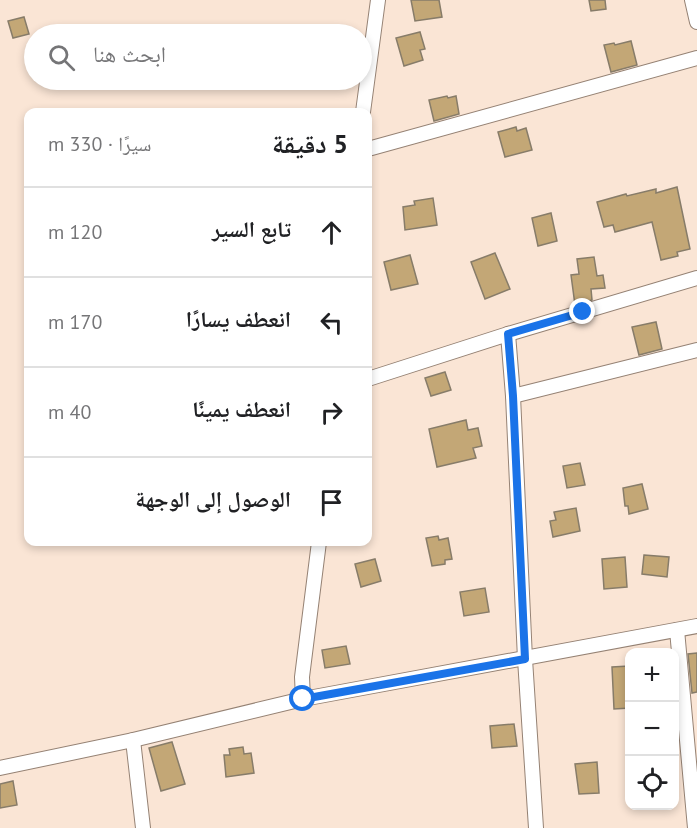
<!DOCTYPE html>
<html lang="ar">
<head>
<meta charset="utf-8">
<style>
  body { margin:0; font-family:"PT Sans","Noto Naskh Arabic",sans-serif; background:#f2f2f2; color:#202124; direction:rtl }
  .controls { position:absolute; right:18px; bottom:18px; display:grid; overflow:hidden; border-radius:12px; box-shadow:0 3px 9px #0003 }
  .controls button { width:54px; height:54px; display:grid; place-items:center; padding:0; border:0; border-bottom:2px solid #e0e0e0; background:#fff; color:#202124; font:30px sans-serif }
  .stop { position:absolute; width:18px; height:18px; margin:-14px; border:4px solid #1a73e8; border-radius:50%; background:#fff }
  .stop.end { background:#1a73e8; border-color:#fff; box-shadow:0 2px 6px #0008 }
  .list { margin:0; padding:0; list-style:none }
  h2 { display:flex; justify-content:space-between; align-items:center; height:78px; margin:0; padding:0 24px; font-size:26px }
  h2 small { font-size:20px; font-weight:400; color:#757577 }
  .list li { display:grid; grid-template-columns:39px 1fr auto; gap:18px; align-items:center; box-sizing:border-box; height:90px; padding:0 24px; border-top:2px solid #e0e0e0 }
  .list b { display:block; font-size:22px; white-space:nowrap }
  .list em { font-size:20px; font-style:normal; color:#757577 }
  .icon { flex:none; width:33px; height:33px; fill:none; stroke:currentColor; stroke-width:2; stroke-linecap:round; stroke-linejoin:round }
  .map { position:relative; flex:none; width:697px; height:828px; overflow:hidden; direction:ltr }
  .search { position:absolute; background:#fff; box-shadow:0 3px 9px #0003; left:24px; top:24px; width:348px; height:66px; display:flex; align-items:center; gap:15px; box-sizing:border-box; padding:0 21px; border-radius:33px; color:#757577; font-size:22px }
  .panel { position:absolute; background:#fff; box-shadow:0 3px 9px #0003; left:24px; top:108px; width:348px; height:438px; border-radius:12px; direction:rtl }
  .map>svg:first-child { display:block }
</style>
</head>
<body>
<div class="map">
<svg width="697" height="828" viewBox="0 0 697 828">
  <rect width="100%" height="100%" fill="#fae5d5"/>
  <g fill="#c3a776" stroke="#877c69" stroke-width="1.5">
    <path d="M411,0h28l3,17 -27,4z"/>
    <path d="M589,0h16l1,9 -15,2z"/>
    <path d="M24,17l5,17 -16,4 -5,-17z"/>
    <path d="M420,32l5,17 -5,1 3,10 -19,6 -8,-28z"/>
    <path d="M631,41l6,24 -26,7 -7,-27 10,-2 1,2z"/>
    <path d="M447,96l1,2 8,-2 3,18 -25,7 -5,-21z"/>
    <path d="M516,127l1,4 9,-3 6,22 -27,7 -7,-25z"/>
    <path d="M677,187l13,62 -13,3 1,4 -17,4 -9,-38 -37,10 -2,-7 -9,2 -7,-25 29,-8 1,2 29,-7v4z"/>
    <path d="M433,198l4,27 -32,5 -2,-23 12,-2 -1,-4z"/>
    <path d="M551,213l6,28 -19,5 -6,-28z"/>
    <path d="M495,253l15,36 -25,10 -14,-37z"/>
    <path d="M410,255l8,29 -27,6 -7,-28z"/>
    <path d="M594,257l3,19 6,-1 2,13 -14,1 1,11 -17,5 -4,-30 8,-1 -2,-15z"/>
    <path d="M656,322l6,27 -23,6 -7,-28z"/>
    <path d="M445,372l6,18 -20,6 -6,-18z"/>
    <path d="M466,420l2,10 10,-2 4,18 -9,2 3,10 -39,9 -8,-38z"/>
    <path d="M580,463l5,22 -18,3 -4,-22z"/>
    <path d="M642,484l6,25 -19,5 -1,-8h-3l-2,-18z"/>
    <path d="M576,508l4,23 -27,6 -3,-16 6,-1 -2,-8z"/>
    <path d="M438,536l1,4 9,-2 4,21 -7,1v4l-13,2 -6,-28z"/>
    <path d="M644,555l25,2 -2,20 -25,-3z"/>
    <path d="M625,557l2,30 -23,2 -2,-30z"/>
    <path d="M375,559l6,22 -20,6 -6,-23z"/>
    <path d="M485,588l4,24 -25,4 -4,-24z"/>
    <path d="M346,646l4,18 -25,4 -3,-18z"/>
    <path d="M697,653v39l-5,1 -4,-39z"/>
    <path d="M629,666l1,42 -16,1 -2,-42z"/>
    <path d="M514,724l3,22 -25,2 -2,-22z"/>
    <path d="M172,742l13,42 -24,7 -12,-43z"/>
    <path d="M243,747l1,7 7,-1 3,20 -28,4 -2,-22h6l-1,-6z"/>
    <path d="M597,762l2,31 -20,1 -4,-30z"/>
    <path d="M13,781l4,24 -17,3v-24z"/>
  </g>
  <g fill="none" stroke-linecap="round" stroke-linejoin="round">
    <g stroke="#958274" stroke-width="16">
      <g id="minor">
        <path d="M692,0l5,22"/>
        <path d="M363,112l15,-112"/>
        <path d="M368,149l329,-91"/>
        <path d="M508,334l5,62 12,263 11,169"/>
        <path d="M368,379l140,-45 189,-56"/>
        <path d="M513,396l184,-46"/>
        <path d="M677,630l18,198"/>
        <path d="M303,699l-1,-22 17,-135"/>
        <path d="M133,740l10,88"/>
        <path d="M0,768l133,-28 170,-41 394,-73"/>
      </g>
    </g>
    <use href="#minor" stroke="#fff" stroke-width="14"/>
  </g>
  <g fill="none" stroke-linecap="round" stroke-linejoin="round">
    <path stroke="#1a73e8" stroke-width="8" d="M303,699l222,-40 -12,-263 -5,-62 75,-22"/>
  </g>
</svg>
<div class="controls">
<button>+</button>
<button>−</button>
<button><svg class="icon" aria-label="locate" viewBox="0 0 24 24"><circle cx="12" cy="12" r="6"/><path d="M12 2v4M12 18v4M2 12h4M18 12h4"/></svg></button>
</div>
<div class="stop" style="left:303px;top:699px"></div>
<div class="stop end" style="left:583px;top:312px"></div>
<div class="search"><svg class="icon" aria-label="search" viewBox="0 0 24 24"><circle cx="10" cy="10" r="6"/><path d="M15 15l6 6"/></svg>ابحث هنا</div>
<section class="panel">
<h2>5 دقيقة<small>سيرًا · 330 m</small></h2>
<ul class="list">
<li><svg class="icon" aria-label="ahead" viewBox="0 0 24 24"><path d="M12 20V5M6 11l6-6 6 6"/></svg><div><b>تابع السير</b></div><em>120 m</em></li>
<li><svg class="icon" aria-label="left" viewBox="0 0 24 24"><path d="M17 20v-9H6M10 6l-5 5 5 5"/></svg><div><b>انعطف يسارًا</b></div><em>170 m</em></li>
<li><svg class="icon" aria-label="right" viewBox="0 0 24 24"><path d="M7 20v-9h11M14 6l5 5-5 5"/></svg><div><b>انعطف يمينًا</b></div><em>40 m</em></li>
<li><svg class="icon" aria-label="arrive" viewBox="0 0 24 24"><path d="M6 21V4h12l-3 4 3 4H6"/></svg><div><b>الوصول إلى الوجهة</b></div></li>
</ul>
</section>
</div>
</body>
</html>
